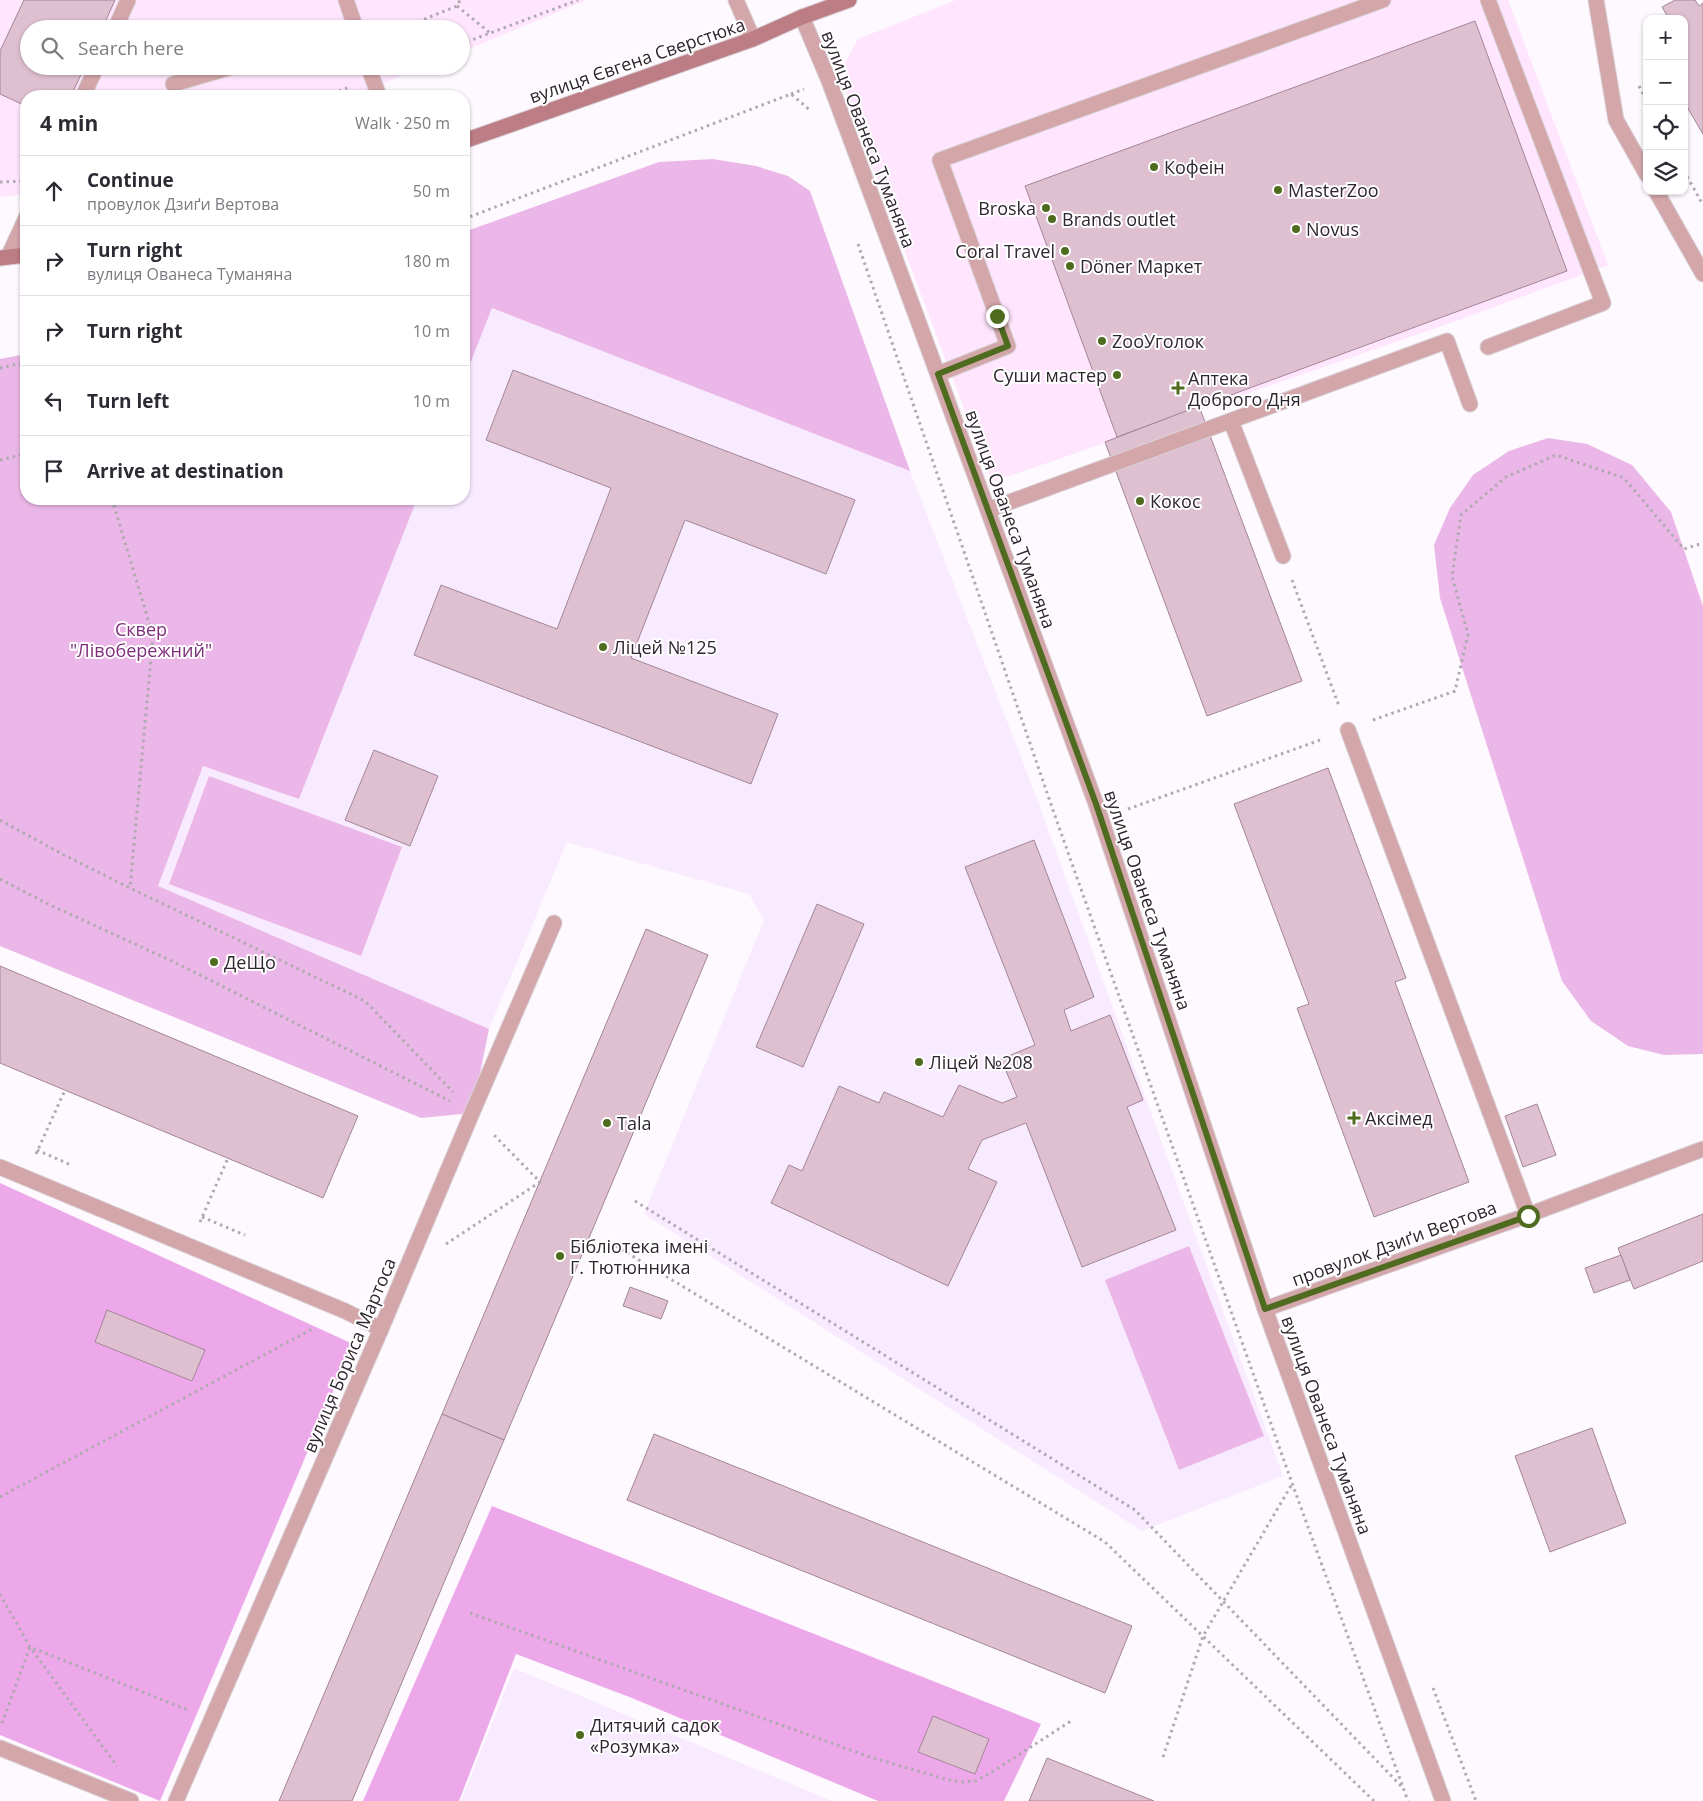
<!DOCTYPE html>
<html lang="en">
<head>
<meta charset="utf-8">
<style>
  body { margin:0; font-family:"Open Sans",sans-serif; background:#f7f7f7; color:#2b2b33 }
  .controls { position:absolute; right:15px; top:15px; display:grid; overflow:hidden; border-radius:10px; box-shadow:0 1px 4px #0004 }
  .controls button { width:45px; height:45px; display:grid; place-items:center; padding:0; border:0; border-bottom:1px solid #e1e1e2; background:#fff; color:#2b2b33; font:25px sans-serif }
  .stop { position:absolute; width:15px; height:15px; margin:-11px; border:4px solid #4e6b1f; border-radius:50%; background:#fff }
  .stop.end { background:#4e6b1f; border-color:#fff; box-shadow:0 1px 5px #0008 }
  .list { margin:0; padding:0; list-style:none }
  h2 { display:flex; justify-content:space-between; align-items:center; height:65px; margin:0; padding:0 20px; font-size:21px }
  h2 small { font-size:16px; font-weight:400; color:#7c7c81 }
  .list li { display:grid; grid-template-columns:32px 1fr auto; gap:15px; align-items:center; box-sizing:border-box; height:70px; padding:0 20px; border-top:1px solid #e1e1e2 }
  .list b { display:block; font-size:19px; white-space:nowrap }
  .list p { margin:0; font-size:16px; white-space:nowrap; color:#7c7c81 }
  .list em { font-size:16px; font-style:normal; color:#7c7c81 }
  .icon { flex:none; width:28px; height:28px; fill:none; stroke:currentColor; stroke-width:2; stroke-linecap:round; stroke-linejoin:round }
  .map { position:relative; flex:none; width:1703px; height:1801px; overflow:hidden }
  .search { position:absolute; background:#fff; box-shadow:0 1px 4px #0004; left:20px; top:20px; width:450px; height:55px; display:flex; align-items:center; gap:12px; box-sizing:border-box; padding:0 18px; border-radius:28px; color:#7c7c81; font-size:19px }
  .panel { position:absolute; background:#fff; box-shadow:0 1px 4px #0004; left:20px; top:90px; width:450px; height:415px; border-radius:20px }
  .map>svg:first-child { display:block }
</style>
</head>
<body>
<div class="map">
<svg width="1703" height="1801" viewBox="0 0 1703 1801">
  <rect width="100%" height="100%" fill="#fef9fe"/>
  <g fill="#ffe5fd">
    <path d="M0,0h587l-126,52v-23h-432v37h396l-73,30h-326v98l-26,3z"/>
    <path d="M956,0h552l100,265 -155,57 -461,160 -144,-381 -4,-36 14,-26z"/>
  </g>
  <g fill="#f9ebff">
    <path d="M788,176l122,295 126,325 247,680 -141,55 -498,-317 120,-294 -15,-26 -182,-52 -78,187 -341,-143 131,-387h185v-203z"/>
    <path d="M514,1668l318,133h-371z"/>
  </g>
  <g fill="#ebb7e8">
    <path d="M713,159l43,7 32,10 22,15 100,280 -418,-163 -28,71v-147l195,-70z"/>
    <path d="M26,354v145h391l-118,300 -96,-33 -45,120 331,143 -17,84 -51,5 -421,-172v-587z"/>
    <path d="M1548,438l39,6 45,21 39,47 32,94v448l-39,1 -36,-9 -37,-25 -29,-40 -122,-383 -6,-53 16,-37 23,-33 36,-24z"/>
    <path d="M209,776l193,71 -41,109 -192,-72z"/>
    <path d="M1189,1246l75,190 -85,34 -74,-190z"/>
  </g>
  <g fill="#eda8ea">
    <path d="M0,1183l353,161 -193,457 -160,-66z"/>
    <path d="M492,1506l549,218 -37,77h-126l-246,-103 -116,-44 -57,147h-96z"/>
  </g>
  <g fill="#dfc0d1" stroke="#a28696">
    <path d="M24,0h91l-13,29h-73v37h56l-14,30h-45v10l-26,-12v-43z"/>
    <path d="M1675,0h20l4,6 4,-3v131l-19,-32v-83h-15l-7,-12z"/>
    <path d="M1475,21l92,250 -450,166 -92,-251z"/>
    <path d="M513,370l342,130 -29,74 -141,-54 -54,138 147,56 -27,70 -337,-129 27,-70 116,44 54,-141 -125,-48z"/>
    <path d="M1199,406l103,275 -95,35 -102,-274z"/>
    <path d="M374,750l64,26 -28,70 -65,-26z"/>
    <path d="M1328,768l78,210 -11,4 74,200 -95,35 -77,-209 12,-4 -75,-200z"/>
    <path d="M1034,840l60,157 -30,13 7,21 39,-16 33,85 -16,7 49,123 -94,37 -56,-144 -44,17 -14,29 29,13 -49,104 -177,-83 18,-38 13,6 37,-85 40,17 5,-11 59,25 16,-32 43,18 15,-6 -16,-38 34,-14 -70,-178z"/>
    <path d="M817,904l47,20 -61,143 -47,-20z"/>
    <path d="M646,929l62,26 -204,485 -62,-26z"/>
    <path d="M0,966l358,150 -35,82 -323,-135z"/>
    <path d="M1537,1104l19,51 -33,12 -18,-51z"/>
    <path d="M1703,1214v47l-69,28 -16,-41z"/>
    <path d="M1621,1255l9,25 -36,13 -9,-25z"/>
    <path d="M630,1287l38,14 -7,18 -38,-13z"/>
    <path d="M107,1310l98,40 -13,31 -97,-39z"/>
    <path d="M442,1414l62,26 -152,361h-73z"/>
    <path d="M1592,1428l34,95 -76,29 -35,-96z"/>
    <path d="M654,1434l478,192 -27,67 -478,-193z"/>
    <path d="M933,1716l56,23 -14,35 -57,-22z"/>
    <path d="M1047,1758l92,37 15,6h-125z"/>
  </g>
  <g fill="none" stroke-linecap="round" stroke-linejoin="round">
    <g stroke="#d9d3d9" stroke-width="17">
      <g id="service">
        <path d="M346,0l10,29"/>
        <path d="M736,0l17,39"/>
        <path d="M1488,0l115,303 -115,44"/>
        <path d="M1596,0l20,120 31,55"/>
        <path d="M115,29l13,-29"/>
        <path d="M368,66l11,30"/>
        <path d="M173,84l62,-18"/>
        <path d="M83,96l14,-30"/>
        <path d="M1656,191l47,83"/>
        <path d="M8,257l18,-39"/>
        <path d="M938,374l70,-28 -68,-186 443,-160"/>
        <path d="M1231,421l52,135"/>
        <path d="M988,510l459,-169 23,63"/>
        <path d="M1348,730l180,485"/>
        <path d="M0,1167l345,144 36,18"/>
        <path d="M0,1748l131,53"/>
      </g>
    </g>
    <g stroke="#d9d3d9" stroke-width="17">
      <g id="minor">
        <path d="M802,17l27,64 74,199 193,524 169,505 178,492"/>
        <path d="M1265,1309l263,-94 175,-66"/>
        <path d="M176,1801l205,-472 91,-216 82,-190"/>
      </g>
    </g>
    <g stroke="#d9d3d9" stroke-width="17">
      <g id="secondary">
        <path d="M464,141l289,-102 49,-22 47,-17"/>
        <path d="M0,258l26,-3"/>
      </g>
    </g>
    <g stroke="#b0a9b0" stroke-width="3" stroke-dasharray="2.5 4" stroke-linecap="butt">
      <path d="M457,6l33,27"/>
      <path d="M400,29l57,-23 3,-6"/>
      <path d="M461,44l117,-44"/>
      <path d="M136,66l14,7"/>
      <path d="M397,69l7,-3"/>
      <path d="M1639,86l8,15"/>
      <path d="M791,94l13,-5"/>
      <path d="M327,96l20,-8"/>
      <path d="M1684,171l19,34"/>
      <path d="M0,182l26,-1"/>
      <path d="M464,219l327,-125 20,17"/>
      <path d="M858,244l196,569 238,670 116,318"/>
      <path d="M0,368l26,-6"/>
      <path d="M0,460l26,-6"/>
      <path d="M112,499l41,137 -23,252"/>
      <path d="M1292,580l47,126"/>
      <path d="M1373,720l82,-29 13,-57 -16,-58 9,-61 45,-38 50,-22 68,23 60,71 19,-6"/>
      <path d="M1128,809l195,-70"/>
      <path d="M0,820l64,35 66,33 235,113 88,91"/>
      <path d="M0,879l48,25 126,58 276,139"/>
      <path d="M37,1150l34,15"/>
      <path d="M36,1154l29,-64"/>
      <path d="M635,1201l500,309 268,278"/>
      <path d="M202,1217l43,18"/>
      <path d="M200,1222l28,-64"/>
      <path d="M446,1244l94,-62 -48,-49"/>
      <path d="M616,1246l489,296 269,259"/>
      <path d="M0,1497l314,-169"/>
      <path d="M0,1594l30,53 87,119"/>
      <path d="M470,1613l400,144 75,22 16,3 15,-1 16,-9 79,-51"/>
      <path d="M1433,1688l43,113"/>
      <path d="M2,1723l28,-76 158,63"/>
      <path d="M1163,1757l40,-121 89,-152"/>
    </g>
    <use href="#service" stroke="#d3a6aa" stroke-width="15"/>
    <use href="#minor" stroke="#d3a6aa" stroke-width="15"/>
    <use href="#secondary" stroke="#bd7d84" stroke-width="15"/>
  </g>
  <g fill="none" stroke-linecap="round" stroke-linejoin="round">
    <path stroke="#4e6b1f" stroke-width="6" d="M997,316l11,30 -70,28 158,430 169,505 263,-93"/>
  </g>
  <g fill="#4e6b1f" stroke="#fff" stroke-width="2">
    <circle cx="1154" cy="167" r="5"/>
    <circle cx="1278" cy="190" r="5"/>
    <circle cx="1046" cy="208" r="5"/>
    <circle cx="1052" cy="219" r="5"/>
    <circle cx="1296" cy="229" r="5"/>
    <circle cx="1065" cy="251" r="5"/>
    <circle cx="1070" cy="266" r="5"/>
    <circle cx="1102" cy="341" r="5"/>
    <circle cx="1117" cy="375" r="5"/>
    <path d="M1175.5 380.5h5v5h5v5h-5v5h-5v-5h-5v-5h5z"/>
    <circle cx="1140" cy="501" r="5"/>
    <circle cx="603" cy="647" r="5"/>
    <circle cx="214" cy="962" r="5"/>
    <circle cx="919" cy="1062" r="5"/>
    <path d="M1351.5 1110.5h5v5h5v5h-5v5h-5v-5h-5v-5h5z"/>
    <circle cx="607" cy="1123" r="5"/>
    <circle cx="560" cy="1256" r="5"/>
    <circle cx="580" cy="1735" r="5"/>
  </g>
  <g text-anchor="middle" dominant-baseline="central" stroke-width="4" stroke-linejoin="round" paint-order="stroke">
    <g font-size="18" fill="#2f262f" stroke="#fff">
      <text transform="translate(637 60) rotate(-19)">вулиця Євгена Сверстюка</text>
      <text transform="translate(869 139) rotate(69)">вулиця Ованеса Туманяна</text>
      <text transform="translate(1011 519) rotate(70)">вулиця Ованеса Туманяна</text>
      <text transform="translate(1148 900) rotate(71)">вулиця Ованеса Туманяна</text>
      <text transform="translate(1394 1243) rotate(-20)">провулок Дзиґи Вертова</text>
      <text transform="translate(349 1355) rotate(-67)">вулиця Бориса Мартоса</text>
      <text transform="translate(1327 1425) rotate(70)">вулиця Ованеса Туманяна</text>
    </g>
    <g font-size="18" fill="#2f262f" stroke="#fff" text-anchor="start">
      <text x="1164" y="167">Кофеін</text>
      <text x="1288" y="190">MasterZoo</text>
      <text x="1036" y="208" text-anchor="end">Broska</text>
      <text x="1062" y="219">Brands outlet</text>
      <text x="1306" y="229">Novus</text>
      <text x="1055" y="251" text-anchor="end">Coral Travel</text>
      <text x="1080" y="266">Döner Маркет</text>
      <text x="1112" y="341">ZooУголок</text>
      <text x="1107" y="375" text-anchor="end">Суши мастер</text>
      <text x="1188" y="378">Аптека<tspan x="1188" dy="21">Доброго Дня</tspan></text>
      <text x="1150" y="501">Кокос</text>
      <text x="613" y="647">Ліцей №125</text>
      <text x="224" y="962">ДеЩо</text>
      <text x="929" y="1062">Ліцей №208</text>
      <text x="1365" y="1118">Аксімед</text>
      <text x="617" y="1123">Tala</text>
      <text x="570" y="1246">Бібліотека імені<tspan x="570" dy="21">Г. Тютюнника</tspan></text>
      <text x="590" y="1725">Дитячий садок<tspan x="590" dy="21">«Розумка»</tspan></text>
    </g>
    <g font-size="18" fill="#7e2e7c" stroke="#fff">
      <text x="141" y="629">Сквер<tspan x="141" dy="21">"Лівобережний"</tspan></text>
    </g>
  </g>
</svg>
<div class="controls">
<button>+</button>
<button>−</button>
<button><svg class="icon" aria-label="locate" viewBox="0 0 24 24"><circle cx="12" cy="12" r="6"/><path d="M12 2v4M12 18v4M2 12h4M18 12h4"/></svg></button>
<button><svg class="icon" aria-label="layers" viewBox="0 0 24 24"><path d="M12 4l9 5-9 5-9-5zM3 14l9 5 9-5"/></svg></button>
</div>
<div class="stop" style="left:1528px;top:1216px"></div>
<div class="stop end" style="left:997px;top:316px"></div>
<div class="search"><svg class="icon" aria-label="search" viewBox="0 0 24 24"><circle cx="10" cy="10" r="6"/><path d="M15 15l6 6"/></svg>Search here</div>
<section class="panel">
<h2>4 min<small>Walk · 250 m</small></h2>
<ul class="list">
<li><svg class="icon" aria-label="ahead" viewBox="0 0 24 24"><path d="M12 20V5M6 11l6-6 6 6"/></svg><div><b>Continue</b><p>провулок Дзиґи Вертова</p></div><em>50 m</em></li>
<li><svg class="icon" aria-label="right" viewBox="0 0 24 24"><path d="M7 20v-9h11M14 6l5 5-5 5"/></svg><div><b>Turn right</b><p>вулиця Ованеса Туманяна</p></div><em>180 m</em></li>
<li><svg class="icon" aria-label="right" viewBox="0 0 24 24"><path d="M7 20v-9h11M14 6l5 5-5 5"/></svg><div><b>Turn right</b></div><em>10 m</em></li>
<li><svg class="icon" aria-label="left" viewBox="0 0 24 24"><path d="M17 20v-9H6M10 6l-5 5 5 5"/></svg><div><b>Turn left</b></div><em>10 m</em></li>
<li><svg class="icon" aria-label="arrive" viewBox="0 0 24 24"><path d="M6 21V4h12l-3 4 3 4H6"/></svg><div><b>Arrive at destination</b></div></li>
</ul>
</section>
</div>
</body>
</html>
